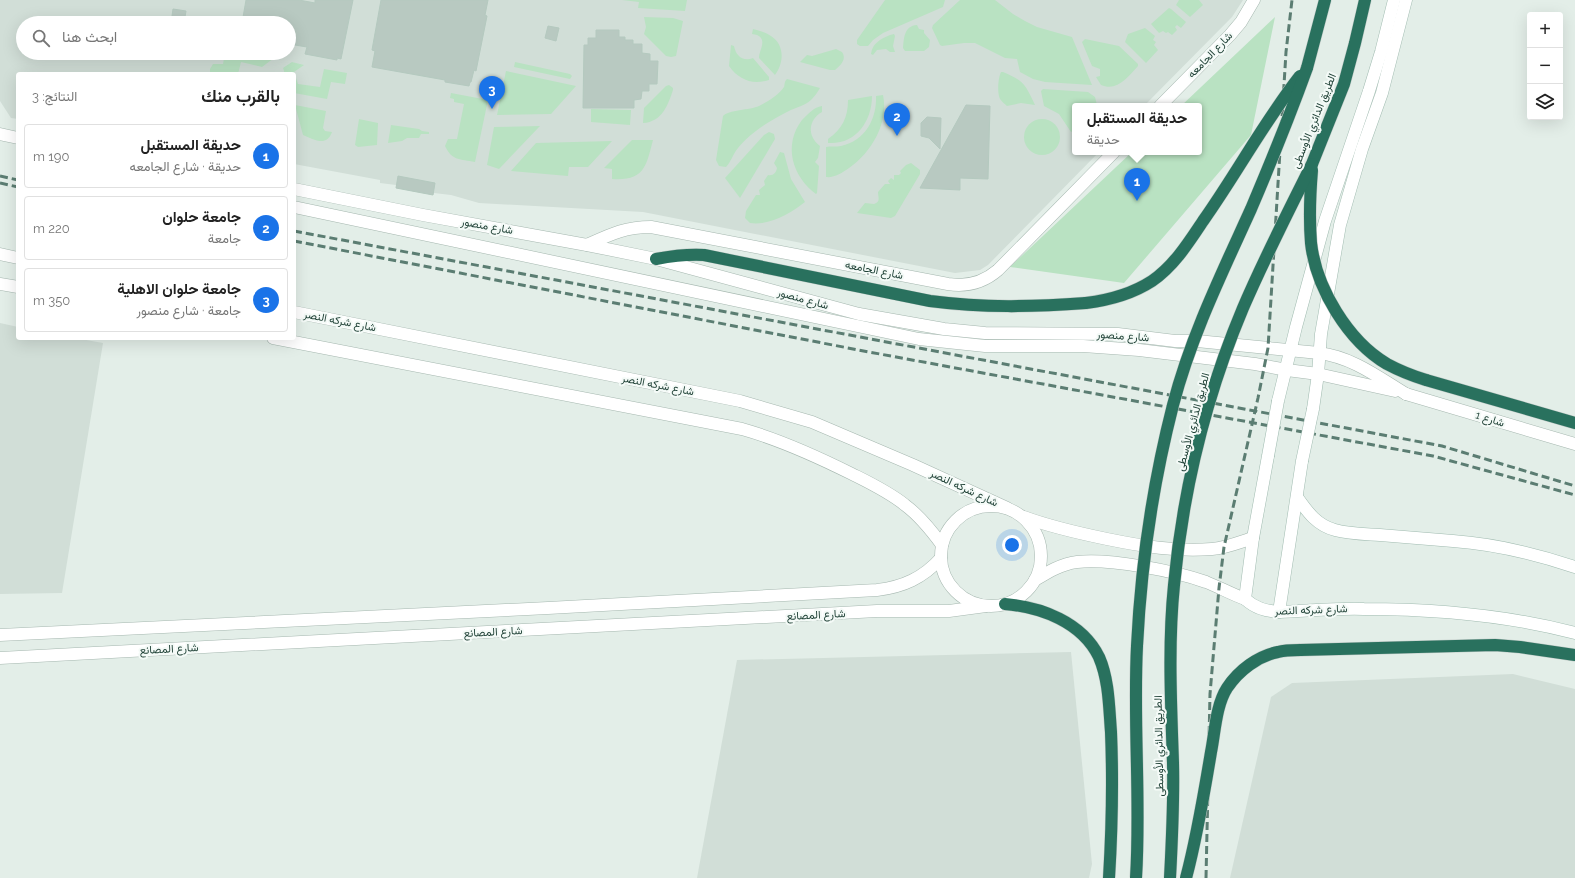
<!DOCTYPE html>
<html lang="ar">
<head>
<meta charset="utf-8">
<style>
  body { margin:0; font-family:Raleway,Vazirmatn,sans-serif; background:#f6f6f6; color:#222; direction:rtl }
  .controls { position:absolute; right:12px; top:12px; display:grid; overflow:hidden; border-radius:4px; box-shadow:0 4px 16px #0002 }
  .controls button { width:36px; height:36px; display:grid; place-items:center; padding:0; border:0; border-bottom:1px solid #e0e0e0; background:#fff; color:#222; font:20px sans-serif }
  .you { position:absolute; left:1012px; top:545px; width:14px; height:14px; margin:-10px; border:3px solid #fff; border-radius:50%; background:#1a73e8; box-shadow:0 0 0 6px #1a73e833 }
  .badge { display:grid; place-items:center; width:26px; height:26px; border-radius:50%; background:#1a73e8; color:#fff; font-size:13px; font-weight:700 }
  .pin { position:absolute; translate:-50% -33px; filter:drop-shadow(0 1px 2px #0008) }
  .pin::after { content:''; position:absolute; top:21px; width:14px; height:12px; background:inherit; clip-path:polygon(0 0,100% 0,50% 100%) }
  .popup { position:absolute; left:1072px; top:103px; width:130px; height:52px; box-sizing:border-box; display:grid; place-content:center; border-radius:4px; background:#fff; filter:drop-shadow(0 1px 3px #0005); font-size:13px; white-space:nowrap; color:#767676 }
  .popup b { font-size:15px; color:#222 }
  .popup::after { content:''; position:absolute; left:50%; top:100%; margin-left:-8px; border:8px solid transparent; border-top-color:#fff }
  .list { margin:0; padding:0; list-style:none }
  h2 { display:flex; justify-content:space-between; align-items:center; height:52px; margin:0; padding:0 16px; font-size:17px }
  h2 small { font-size:13px; font-weight:400; color:#767676 }
  .list li { display:grid; grid-template-columns:26px 1fr auto; gap:12px; align-items:center; box-sizing:border-box; height:64px; margin:0 8px 8px; padding:0 8px; border:1px solid #e0e0e0; border-radius:4px }
  .list b { display:block; font-size:15px; white-space:nowrap }
  .list p { margin:0; font-size:13px; white-space:nowrap; color:#767676 }
  .list em { font-size:13px; font-style:normal; color:#767676 }
  .icon { flex:none; width:22px; height:22px; fill:none; stroke:currentColor; stroke-width:2; stroke-linecap:round; stroke-linejoin:round }
  .map { position:relative; flex:none; width:1575px; height:878px; overflow:hidden; direction:ltr }
  .search { position:absolute; background:#fff; box-shadow:0 4px 16px #0002; left:16px; top:16px; width:280px; height:44px; display:flex; align-items:center; gap:10px; box-sizing:border-box; padding:0 14px; border-radius:22px; color:#767676; font-size:15px }
  .panel { position:absolute; background:#fff; box-shadow:0 4px 16px #0002; left:16px; top:72px; width:280px; height:268px; border-radius:4px; direction:rtl }
  .map>svg:first-child { display:block }
</style>
</head>
<body>
<div class="map">
<svg width="1575" height="878" viewBox="0 0 1575 878">
  <rect width="100%" height="100%" fill="#e3eee8"/>
  <g fill="#d1ded7" fill-rule="evenodd">
    <path d="M0,0h1243l-11,17 -88,89h-69v46h24l-111,113 -8,5 -25,3 -312,-61 -164,-9 -28,-8 -17,-2 -1,2 -16,-3 -21,-4v-3l-16,-2v-3l-86,-16v-90h-276v45l-7,-1 -11,-17zM23,23h266v30h-266z"/>
    <path d="M0,323l18,4v11h57l28,5 -41,250 -62,1z"/>
    <path d="M1071,652l21,212 -3,14h-392l40,-218z"/>
    <path d="M1513,674l62,15v189h-345l41,-181 21,-14z"/>
  </g>
  <g fill="#b9e2c2">
    <path d="M622,0h65l-2,11 -47,-3 1,-6z"/>
    <path d="M885,0h60l-2,7 -60,26 -10,7 -5,6h-8l-3,-2v-4z"/>
    <path d="M960,0h35l18,14 12,7 12,6 35,10 20,48 -47,-3 -12,-3 -13,-7 -3,-13 -12,-1 -30,-15h-11l-22,3 -2,-1 -8,-17 1,-3z"/>
    <path d="M1179,0h20l4,5 -13,12 -14,-12z"/>
    <path d="M1169,8l2,1 15,13 -5,6 -4,-3 -2,2 2,3 -5,5 -4,-3 -2,1 -3,-2 -4,2 -8,-9z"/>
    <path d="M644,17l29,1 10,3 -7,35 -5,1 -5,-1 -22,-22 2,-7z"/>
    <path d="M1275,17l-24,118 -127,148 -114,-16 122,-115h67v-46h-18z"/>
    <path d="M917,25l2,4 5,1v3l6,7 -1,7 -5,4h-19l-2,-3c1,-10 1,-22 14,-23z"/>
    <path d="M1145,28l10,8 -2,4 3,2 -2,3 4,5 -12,13 -21,-21 3,-8z"/>
    <path d="M753,29c6,2 13,3 18,7 14,9 13,27 4,39l-16,-17c0,-8 11,-22 -7,-24z"/>
    <path d="M890,35l4,-1 1,2 -2,10 2,6h-5l-4,-3 -9,1 -4,5 -2,-1c1,-11 10,-15 19,-19z"/>
    <path d="M1085,39l34,7 19,18v2c-10,11 -21,26 -37,19l-5,-8 4,-1v-7l-8,-3 -10,-24z"/>
    <path d="M731,45l3,1c2,10 9,16 19,12l16,19v3c-17,5 -30,0 -40,-14z"/>
    <path d="M836,49l6,3c5,7 -1,13 -7,18h-5l-30,-8 7,-7 5,1z"/>
    <path d="M225,53h17l32,5 -12,9 -21,-5 -3,12h-28v-5l3,-5h10z"/>
    <path d="M292,62l12,3 -10,7 4,12 22,3 4,-18 23,4 -2,11 -14,-2 -4,17 -33,-6v-19h-9l-2,-6z"/>
    <path d="M515,62l55,12 2,2 -2,3 -56,-12z"/>
    <path d="M506,71l70,15 -25,28 -54,1z"/>
    <path d="M1001,72h2c21,9 22,12 32,33l-14,-2 -14,3c-2,-2 -5,-4 -7,-7 -3,-6 -2,-21 1,-27z"/>
    <path d="M787,79l33,9c-11,19 -18,16 -35,25 -16,8 -36,21 -47,35 -5,6 -7,14 -12,19l-7,-1 -3,-6 7,-44c5,-6 27,-6 36,-10 8,-4 20,-11 25,-19 1,-3 0,-5 3,-8z"/>
    <path d="M669,85l4,3v2c-5,15 -11,32 -30,33l1,-15 22,-22z"/>
    <path d="M1043,89l45,3 7,5 2,8 -22,1v24l-4,2 -12,-18 -15,-8 -3,-15z"/>
    <path d="M451,93l37,7 -13,62c-15,-3 -23,-1 -30,-16l3,-7h9l7,-35 -10,-2v-3l-4,-1z"/>
    <path d="M883,95c6,28 -12,58 -34,73 -7,5 -15,10 -23,9v-30c5,-1 10,0 15,-1 24,-5 36,-27 35,-50z"/>
    <path d="M872,96c0,26 -17,49 -44,47v-4c14,-10 20,-21 20,-39z"/>
    <path d="M295,105l31,6 -3,17 2,3 7,1c-5,15 -18,8 -29,3z"/>
    <path d="M822,106v6c-14,8 -15,24 -2,34l-2,12 -3,4 4,4 -2,27 -1,1c-24,-18 -33,-49 -14,-74 6,-6 12,-13 20,-14z"/>
    <path d="M591,109l40,1 -1,15 -39,-3z"/>
    <circle cx="1042" cy="137" r="18"/>
    <path d="M359,119l19,4 -1,22 -19,2 -3,-2z"/>
    <path d="M391,125l28,4 3,2 7,1v2h-8l-2,4h-12l-5,3 -14,2z"/>
    <path d="M540,126l-41,43 -12,-4 7,-38z"/>
    <path d="M769,132l5,2 1,5 -35,59 -15,-20 39,-43z"/>
    <path d="M632,140h21c-7,26 -8,41 -41,39v-10l-8,-1z"/>
    <path d="M612,141l-24,26h-19l-1,9 -57,-5 25,-28z"/>
    <path d="M780,152l4,1 7,26 14,23c-14,11 -36,24 -55,21l-5,-5 1,-7 10,-16h4l-1,-5 6,-5 -1,-4 4,-6c5,1 8,-2 9,-7l-3,-5z"/>
    <path d="M911,163l9,7v4l-25,42 -4,2 -34,-5 8,-10 9,1c7,-2 4,-7 4,-12l7,-8h5l-2,-3 3,-3 3,2v-5h5l2,-2 -1,-2 6,-6z"/>
  </g>
  <g fill="#b8c9c1" stroke="#b4c9bf">
    <path d="M246,0h53l16,3v-3h38l-12,59 -4,-1v2l-32,-6 2,-7 -18,-3v-21h-47z"/>
    <path d="M381,0h107l-3,15 2,1 -11,55 -2,-1 -3,12h-1l-1,4 -24,-4v-2l-73,-13 3,-16 -3,-1z"/>
    <path d="M173,9l13,2 -2,12h-13z"/>
    <path d="M548,26l11,2 -3,13 -11,-3z"/>
    <path d="M596,30h23v7h6v3h8v4h9v9l8,1v7h8l-1,23h-8v7h-7l-1,8 -7,1v8h-51l1,-63h4v-7h8z"/>
    <path d="M966,105l24,1 -2,73 -28,-1v12l-40,-2z"/>
    <path d="M927,117l14,1 -1,31 -11,-11 -8,-2v-13z"/>
    <path d="M398,176l37,7 -2,12 -37,-7z"/>
  </g>
  <g fill="none" stroke-linecap="round" stroke-linejoin="round">
    <g stroke="#a5b7af" stroke-width="13">
      <g id="minor">
        <path d="M1160,106l70,-71 11,-13 13,-22"/>
        <path d="M587,245c24,-11 38,-18 64,-18l297,57c19,3 35,-1 50,-14l116,-118"/>
        <path d="M1319,353c33,4 59,24 87,41"/>
        <path d="M1318,374l77,17"/>
        <path d="M0,635l548,-27 329,-18c26,-3 46,-12 64,-32"/>
        <path d="M0,658l877,-47h72l37,-5"/>
      </g>
    </g>
    <g stroke="#a5b7af" stroke-width="13">
      <g id="tertiary">
        <path d="M0,134l18,4"/>
        <path d="M294,189l129,26 164,30 69,14 203,55 85,15 41,4 133,1 57,7h22l122,12"/>
        <path d="M294,207l625,132 66,7h98l56,4 116,14 32,6 31,4"/>
        <path d="M0,254l18,4"/>
        <path d="M0,284l18,3"/>
        <path d="M294,312l446,89 72,21 101,43 94,43"/>
        <path d="M273,338l469,91c39,11 74,27 110,45 18,9 37,18 53,31 15,11 26,25 37,40"/>
        <path d="M1406,394l169,50"/>
        <circle cx="991" cy="556" r="50"/>
        <path d="M1024,517c27,10 54,16 83,22 34,7 70,13 105,10 14,-1 28,-7 41,-11"/>
        <path d="M1035,580c13,-8 26,-16 42,-18 32,-4 98,9 129,20 13,5 25,12 39,17"/>
      </g>
    </g>
    <g stroke="#a0bbb0" stroke-width="13">
      <g id="secondary">
        <path d="M1278,401l18,-74 29,-106 44,-130 12,-39 13,-52"/>
        <path d="M1313,409l5,-35 3,-40 19,-109 22,-76 20,-56 24,-93"/>
        <path d="M1268,456l-15,82 -8,61c10,9 20,12 34,13 28,-1 57,-4 85,-3 71,0 142,6 211,24"/>
        <path d="M1297,497c10,14 19,28 38,33 14,4 30,4 45,5 24,2 49,4 73,6 41,3 83,13 122,26"/>
        <path d="M1279,612l23,-151"/>
      </g>
    </g>
    <g stroke="#c1cac7" stroke-width="13">
      <g id="motorway">
        <path d="M1307,68l18,-68"/>
        <path d="M1312,164l32,-80 11,-41 10,-43"/>
        <path d="M656,259c16,-3 31,-5 48,-4l226,46c54,7 102,6 156,2"/>
        <path d="M1426,380l149,43"/>
        <path d="M1005,604c36,3 77,18 94,53 10,23 10,50 12,75 2,49 1,97 -2,146"/>
        <path d="M1300,650l195,-5 25,2 55,8"/>
      </g>
    </g>
    <use href="#minor" stroke="#fff" stroke-width="12"/>
    <use href="#tertiary" stroke="#fff" stroke-width="12"/>
    <use href="#secondary" stroke="#fff" stroke-width="12"/>
    <use href="#motorway" stroke="#29715e" stroke-width="12"/>
    <g stroke="#5b7d72" stroke-width="3" stroke-dasharray="8 4" stroke-linecap="butt">
      <path d="M0,176l18,4"/>
      <path d="M0,183l18,4"/>
      <path d="M294,231l1148,215 133,40"/>
      <path d="M294,241l575,111 564,104 142,39"/>
      <path d="M1206,878l4,-184 9,-106 5,-41 34,-149 10,-50 18,-296 6,-52"/>
    </g>
    <g stroke="#a0bbb0" stroke-width="13" stroke-linecap="butt">
      <g id="secondary-bridge">
        <path d="M1268,456l10,-55"/>
        <path d="M1302,461l11,-52"/>
      </g>
    </g>
    <g stroke="#c1cac7" stroke-width="13" stroke-linecap="butt">
      <g id="motorway-bridge">
        <path d="M1312,170c-2,24 -3,48 -1,73 5,45 37,98 76,121 13,7 26,12 39,16"/>
        <path d="M1086,303c24,-3 46,-9 66,-22 22,-15 37,-39 51,-60 34,-48 61,-99 97,-145"/>
        <path d="M1136,878c5,-77 -3,-155 1,-232 4,-81 16,-163 36,-241 18,-69 49,-132 78,-196 20,-47 39,-94 56,-141"/>
        <path d="M1170,878c2,-38 4,-77 3,-115 -2,-60 -5,-119 1,-178 9,-95 32,-189 69,-277 21,-49 45,-96 69,-144"/>
        <path d="M1186,878c11,-41 18,-84 25,-126 4,-20 5,-47 16,-64 12,-18 31,-32 51,-36 7,-2 15,-2 22,-2"/>
      </g>
    </g>
    <use href="#secondary-bridge" stroke="#fff" stroke-width="12"/>
    <use href="#motorway-bridge" stroke="#29715e" stroke-width="12"/>
  </g>
  <g text-anchor="middle" dominant-baseline="central" stroke-width="4" stroke-linejoin="round" paint-order="stroke">
    <g font-size="11" fill="#204237" stroke="#f4faf7">
      <text transform="translate(1210 55) rotate(-46)">شارع الجامعه</text>
      <text transform="translate(1314 121) rotate(-68)">الطريق الدائري الأوسطى</text>
      <text transform="translate(487 226) rotate(10)">شارع منصور</text>
      <text transform="translate(874 270) rotate(11)">شارع الجامعه</text>
      <text transform="translate(803 299) rotate(15)">شارع منصور</text>
      <text transform="translate(340 321) rotate(11)">شارع شركه النصر</text>
      <text transform="translate(1123 336) rotate(4)">شارع منصور</text>
      <text transform="translate(658 385) rotate(11)">شارع شركه النصر</text>
      <text transform="translate(1490 419) rotate(17)">شارع 1</text>
      <text transform="translate(1193 422) rotate(-75)">الطريق الدائري الأوسطى</text>
      <text transform="translate(964 488) rotate(25)">شارع شركه النصر</text>
      <text transform="translate(1311 610) rotate(-2)">شارع شركه النصر</text>
      <text transform="translate(816 615) rotate(-3)">شارع المصانع</text>
      <text transform="translate(493 632) rotate(-3)">شارع المصانع</text>
      <text transform="translate(169 649) rotate(-3)">شارع المصانع</text>
      <text transform="translate(1159 746) rotate(-91)">الطريق الدائري الأوسطى</text>
    </g>
  </g>
</svg>
<div class="controls">
<button>+</button>
<button>−</button>
<button><svg class="icon" aria-label="layers" viewBox="0 0 24 24"><path d="M12 4l9 5-9 5-9-5zM3 14l9 5 9-5"/></svg></button>
</div>
<div class="you"></div>
<div class="pin badge" style="left:1137px;top:201px">1</div>
<div class="popup"><b>حديقة المستقبل</b>حديقة</div>
<div class="pin badge" style="left:897px;top:136px">2</div>
<div class="pin badge" style="left:492px;top:109px">3</div>
<div class="search"><svg class="icon" aria-label="search" viewBox="0 0 24 24"><circle cx="10" cy="10" r="6"/><path d="M15 15l6 6"/></svg>ابحث هنا</div>
<section class="panel">
<h2>بالقرب منك<small>النتائج: 3</small></h2>
<ul class="list">
<li><span class="badge">1</span><div><b>حديقة المستقبل</b><p>حديقة · شارع الجامعه</p></div><em>190 m</em></li>
<li><span class="badge">2</span><div><b>جامعة حلوان</b><p>جامعة</p></div><em>220 m</em></li>
<li><span class="badge">3</span><div><b>جامعة حلوان الاهلية</b><p>جامعة · شارع منصور</p></div><em>350 m</em></li>
</ul>
</section>
</div>
</body>
</html>
